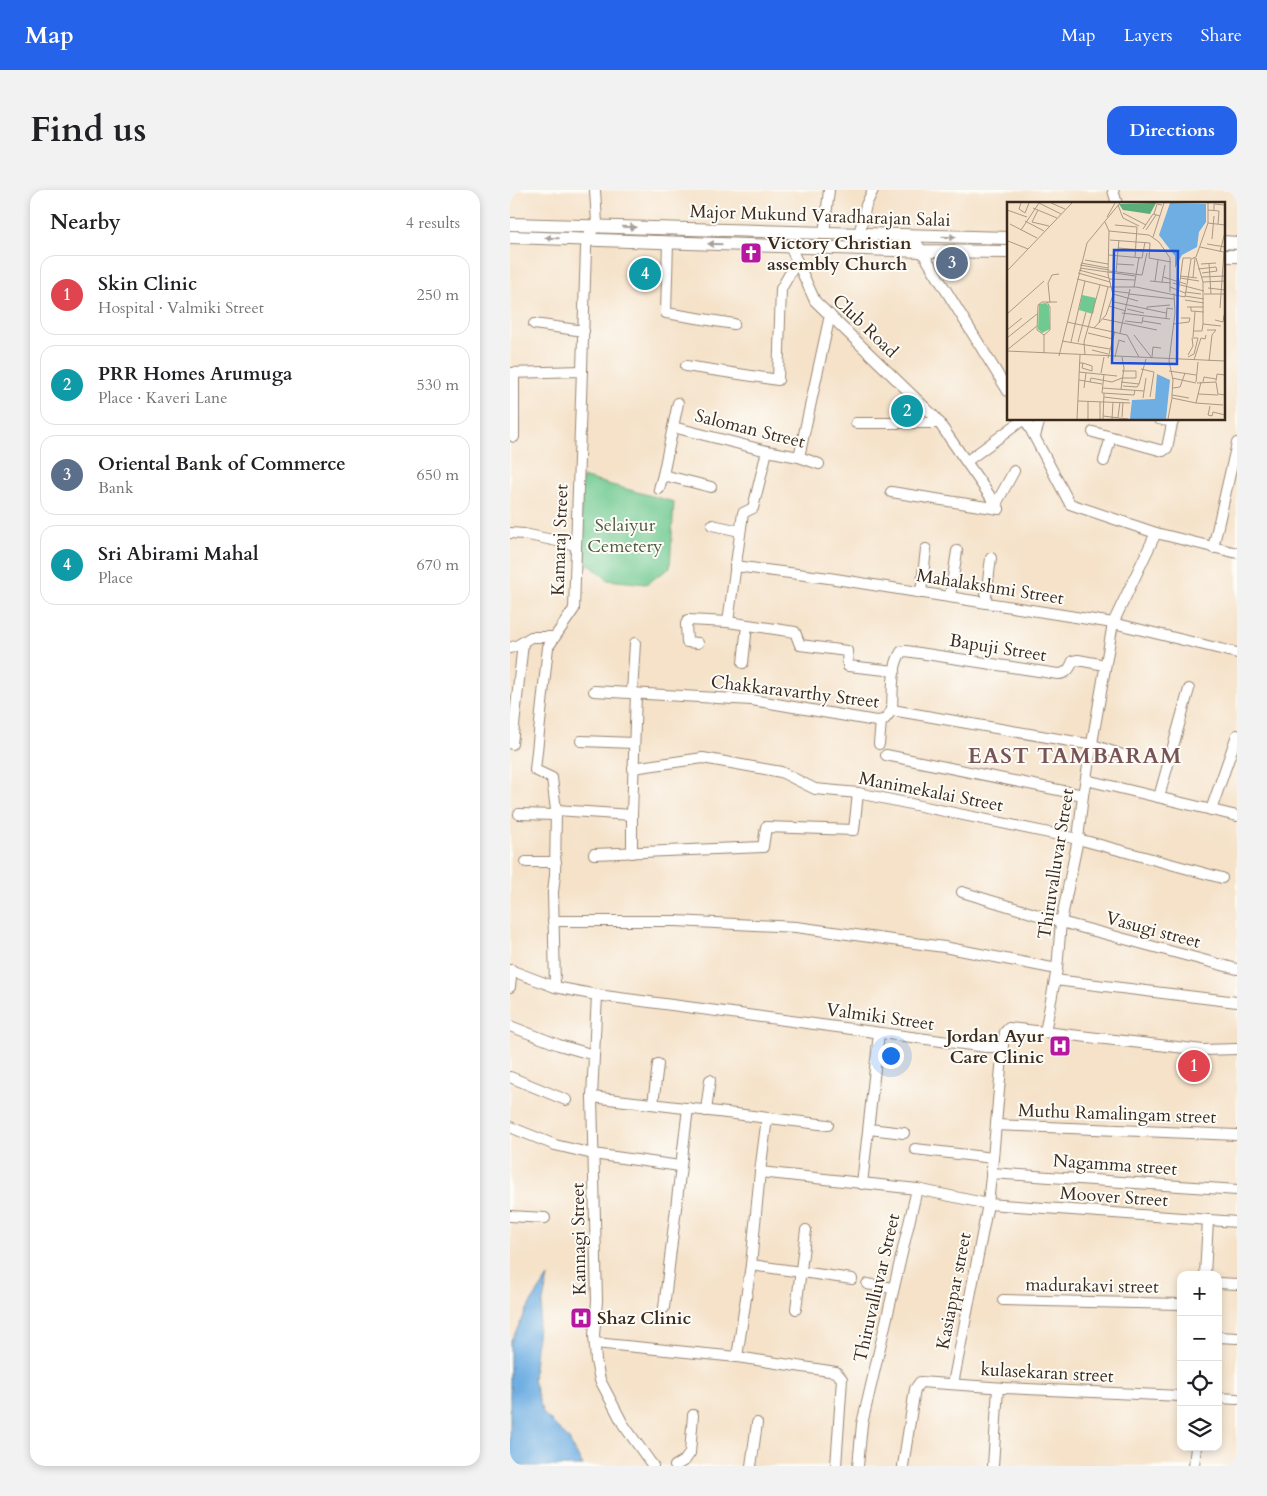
<!DOCTYPE html>
<html lang="en">
<head>
<meta charset="utf-8">
<style>
  body { margin:0; font-family:Cardo,serif; background:#f2f2f2; color:#202124 }
  .controls { position:absolute; right:15px; bottom:15px; display:grid; overflow:hidden; border-radius:10px; box-shadow:0 2px 8px #0003 }
  .controls button { width:45px; height:45px; display:grid; place-items:center; padding:0; border:0; border-bottom:1px solid #e0e0e0; background:#fff; color:#202124; font:25px sans-serif }
  .you { position:absolute; left:380px; top:865px; width:18px; height:18px; margin:-12px; border:4px solid #fff; border-radius:50%; background:#1a73e8; box-shadow:0 0 0 8px #1a73e833 }
  .badge { display:grid; place-items:center; width:32px; height:32px; border-radius:50%; background:#2563eb; color:#fff; font-size:16px; font-weight:700 }
  .pin { position:absolute; translate:-50% -50%; border:2px solid #fff; box-shadow:0 1px 5px #0006 }
  .list { margin:0; padding:0; list-style:none }
  h2 { display:flex; justify-content:space-between; align-items:center; height:65px; margin:0; padding:0 20px; font-size:21px }
  h2 small { font-size:16px; font-weight:400; color:#757577 }
  .list li { display:grid; grid-template-columns:32px 1fr auto; gap:15px; align-items:center; box-sizing:border-box; height:80px; margin:0 10px 10px; padding:0 10px; border:1px solid #e0e0e0; border-radius:15px }
  .list b { display:block; font-size:19px; white-space:nowrap }
  .list p { margin:0; font-size:16px; white-space:nowrap; color:#757577 }
  .list em { font-size:16px; font-style:normal; color:#757577 }
  .icon { flex:none; width:28px; height:28px; fill:none; stroke:currentColor; stroke-width:2; stroke-linecap:round; stroke-linejoin:round }
  .map { position:relative; flex:none; width:727px; height:1276px; overflow:hidden; border-radius:15px }
  header { display:flex; align-items:center; gap:30px; box-sizing:border-box; height:70px; padding:0 25px; background:#2563eb; color:#fff }
  header strong { font-size:24px }
  nav { display:flex; gap:28px; margin-inline-start:auto; font-size:18px }
  .intro { display:flex; align-items:center; justify-content:space-between; box-sizing:border-box; height:120px; padding:0 30px }
  h1 { margin:0; font-size:35px }
  .button { padding:12px 22px; border-radius:15px; background:#2563eb; color:#fff; font-size:18px; font-weight:700 }
  main { display:flex; gap:30px; padding:0 30px }
  aside { flex:1; background:#fff; border-radius:15px; box-shadow:0 2px 8px #0003 }
  .map>svg:first-child { display:block }
</style>
</head>
<body>
<header>
<strong>Map</strong>
<nav><a>Map</a><a>Layers</a><a>Share</a></nav>
</header>
<div class="intro"><h1>Find us</h1><a class="button">Directions</a></div>
<main>
<aside>
<h2>Nearby<small>4 results</small></h2>
<ul class="list">
<li><span class="badge" style="background:#e0444e">1</span><div><b>Skin Clinic</b><p>Hospital · Valmiki Street</p></div><em>250 m</em></li>
<li><span class="badge" style="background:#0f9aa8">2</span><div><b>PRR Homes Arumuga</b><p>Place · Kaveri Lane</p></div><em>530 m</em></li>
<li><span class="badge" style="background:#5c6f8a">3</span><div><b>Oriental Bank of Commerce</b><p>Bank</p></div><em>650 m</em></li>
<li><span class="badge" style="background:#0f9aa8">4</span><div><b>Sri Abirami Mahal</b><p>Place</p></div><em>670 m</em></li>
</ul>
</aside>
<div class="map">
<svg width="727" height="1276" viewBox="0 0 727 1276">
  <rect width="100%" height="100%" fill="#fdfcf7"/>
  <filter id="ink" filterUnits="userSpaceOnUse"><feTurbulence type="fractalNoise" baseFrequency=".02" numOctaves="2"/><feDisplacementMap in="SourceGraphic" scale="10" xChannelSelector="R" yChannelSelector="G"/><feConvolveMatrix kernelMatrix="1 2 1 2 8 2 1 2 1" color-interpolation-filters="sRGB"/></filter>
  <filter id="wash" filterUnits="userSpaceOnUse"><feTurbulence type="fractalNoise" baseFrequency=".0096" numOctaves="4" result="noise"/><feDisplacementMap in="SourceGraphic" scale="20" xChannelSelector="R" yChannelSelector="G"/><feGaussianBlur stdDeviation="1.12" result="paint"/><feColorMatrix in="noise" values="0 0 0 0 0 0 0 0 0 0 0 0 0 0 0 0 0 1.4 0 .05"/><feComposite in="paint" operator="in"/></filter>
  <g filter="url(#wash)">
    <rect width="100%" height="100%" fill="#f5e2c9"/>
    <path fill="#6fc990" stroke="#557a57" d="M72,287l92,25 -4,66 -24,16 -38,-4 -29,-24z"/>
    <path fill="#6eaee2" stroke="#546c80" d="M38,1087l-10,49 -5,54 10,33 25,25 15,28h-73v-124l20,-38z"/>
  </g>
  <g filter="url(#ink)">
    <g fill="none" stroke-linecap="round" stroke-linejoin="round">
      <g stroke="#988674" stroke-width="12">
        <g id="minor">
          <path d="M603,0l4,14"/>
          <path d="M314,44l5,-44"/>
          <path d="M349,45l7,-30 7,-15"/>
          <path d="M403,47l95,154"/>
          <path d="M158,52l-2,71 68,11"/>
          <path d="M280,56l25,55 120,116 64,92"/>
          <path d="M24,134l50,7"/>
          <path d="M176,176l92,14 3,-91 16,-28"/>
          <path d="M0,183l72,-2"/>
          <path d="M168,213l-15,72 48,12"/>
          <path d="M515,229l45,85 86,29 81,20"/>
          <path d="M649,229l14,3"/>
          <path d="M346,233h84"/>
          <path d="M163,237l94,24 32,6 20,7"/>
          <path d="M583,242l70,19 4,-3 6,-29"/>
          <path d="M525,246l5,-17"/>
          <path d="M4,247v-63"/>
          <path d="M289,267l31,-142"/>
          <path d="M457,271l57,-42"/>
          <path d="M594,271l7,-24"/>
          <path d="M149,299l4,-14"/>
          <path d="M381,302l108,17"/>
          <path d="M486,314l18,-33"/>
          <path d="M202,335l28,6"/>
          <path d="M0,343l14,1 52,11"/>
          <path d="M703,358l24,-105"/>
          <path d="M225,376l94,12 284,45 124,30"/>
          <path d="M411,403l5,-44"/>
          <path d="M440,407l7,-46"/>
          <path d="M475,413l6,-45"/>
          <path d="M218,432l15,-109 10,-5 14,-57"/>
          <path d="M188,453l-11,-1 -1,-18 2,-4 40,2 67,10 5,13 47,6 1,15 47,5"/>
          <path d="M0,458l8,-3 13,-8h23"/>
          <path d="M233,473l4,-38"/>
          <path d="M84,501l158,9 124,21 8,-1 8,-10 201,35 38,13"/>
          <path d="M122,503l3,-50"/>
          <path d="M382,520c1,-18 -1,-42 9,-58l5,-1 152,23c9,0 12,-6 15,-13l5,-1 27,5"/>
          <path d="M71,551l53,2"/>
          <path d="M2,554l11,-101"/>
          <path d="M369,554l2,-23"/>
          <path d="M376,565l197,40"/>
          <path d="M123,578l70,-10 78,14 34,17 43,4 220,46 144,39"/>
          <path d="M576,590l151,36"/>
          <path d="M649,607l30,-108"/>
          <path d="M46,620l76,5 4,-122"/>
          <path d="M701,620l26,-75"/>
          <path d="M9,624l36,1"/>
          <path d="M122,663v-38"/>
          <path d="M84,664l169,-7 3,-20 88,3 4,-37"/>
          <path d="M16,672h30"/>
          <path d="M452,702l99,30 176,47"/>
          <path d="M43,731h123l120,6 148,20 113,22"/>
          <path d="M0,780l45,17 42,8 389,52h7l10,-2 2,-13 4,-4 194,22 34,-1"/>
          <path d="M545,790l182,22"/>
          <path d="M0,797l2,-17"/>
          <path d="M45,797l-2,-95 2,-17 1,-65 -4,-32 -17,-8 13,-123 26,-38 12,-360 1,-10 10,-16 -2,-33"/>
          <path d="M87,805l-5,102 5,204 -3,34 2,26 4,19 23,44 30,42"/>
          <path d="M0,836l49,19 35,10"/>
          <path d="M535,842l12,-63 4,-47 17,-83 5,-44 30,-172 43,-90"/>
          <path d="M0,887l56,23"/>
          <path d="M82,907l236,28"/>
          <path d="M143,914l5,-40"/>
          <path d="M196,921l4,-31"/>
          <path d="M486,935l241,10"/>
          <path d="M0,937l45,18 38,9 87,12"/>
          <path d="M359,939l35,4"/>
          <path d="M405,959l78,9"/>
          <path d="M250,982l157,17"/>
          <path d="M481,983l246,17"/>
          <path d="M352,994l17,-151"/>
          <path d="M0,1026l35,2"/>
          <path d="M241,1075l101,14"/>
          <path d="M695,1085l3,-55"/>
          <path d="M708,1093l19,1"/>
          <path d="M357,1094l26,4"/>
          <path d="M493,1110l178,4"/>
          <path d="M154,1118l24,-200"/>
          <path d="M286,1119l10,-79"/>
          <path d="M708,1147l19,1"/>
          <path d="M85,1153l142,14 99,15 6,7 -6,87"/>
          <path d="M227,1167l14,-92 9,-93 7,-54"/>
          <path d="M443,1194l35,-180 5,-46 10,-113"/>
          <path d="M708,1208l19,1"/>
          <path d="M165,1276l10,-6 5,-7 3,-38"/>
          <path d="M241,1276l6,-43"/>
          <path d="M348,1276l4,-42 55,-235 71,15 249,18"/>
          <path d="M393,1276l12,-77 5,-7 85,6 176,8"/>
          <path d="M483,1276l5,-78"/>
          <path d="M684,1276l2,-19"/>
        </g>
      </g>
      <g stroke="#988674" stroke-width="14">
        <g id="major">
          <path d="M0,34l498,14"/>
          <path d="M0,47l412,14 86,1"/>
          <path d="M713,52l14,1"/>
          <path d="M713,66h14"/>
        </g>
      </g>
      <use href="#minor" stroke="#fff" stroke-width="10"/>
      <use href="#major" stroke="#fff" stroke-width="12"/>
    </g>
    <defs><path id="oneway-solid" d="M-6-.8H1V-3.2L6.5 0L1 3.2V.8H-6Z" transform="scale(1.25)"/></defs>
    <g fill="#a79f9a">
      <use href="#oneway-solid" transform="translate(119 37) rotate(2)"/>
      <use href="#oneway-solid" transform="translate(439 47) rotate(1)"/>
      <use href="#oneway-solid" transform="translate(42 48) rotate(-178)"/>
      <use href="#oneway-solid" transform="translate(205 54) rotate(-178)"/>
    </g>
  </g>
  <defs>
    <g id="church-square" transform="scale(1.125)"><rect x="-9" y="-9" width="18" height="18" rx="4" fill="#b5179e" stroke="#fdfcf7"/><path d="M-1.2-6h2.4v3.5h3.3v2.4h-3.3V6h-2.4V-.1h-3.3v-2.4h3.3Z" fill="#fff"/></g>
    <g id="hospital-square" transform="scale(1.125)"><rect x="-9" y="-9" width="18" height="18" rx="4" fill="#b5179e" stroke="#fdfcf7"/><path d="M-5-5h3v3.5h4V-5h3V5h-3V1.5h-4V5h-3Z" fill="#fff"/></g>
  </defs>
  <g fill-rule="evenodd">
    <use href="#church-square" x="241" y="63"/>
    <use href="#hospital-square" x="550" y="856"/>
    <use href="#hospital-square" x="71" y="1128"/>
  </g>
  <g text-anchor="middle" dominant-baseline="central" stroke-width="4" stroke-linejoin="round" paint-order="stroke">
    <g font-size="18" fill="#3b2a1e" stroke="#fdfcf7">
      <text transform="translate(310 26) rotate(2)">Major Mukund Varadharajan Salai</text>
      <text transform="translate(355 136) rotate(44)">Club Road</text>
      <text transform="translate(240 239) rotate(14)">Saloman Street</text>
      <text transform="translate(50 350) rotate(-88)">Kamaraj Street</text>
      <text transform="translate(480 397) rotate(9)">Mahalakshmi Street</text>
      <text transform="translate(488 458) rotate(9)">Bapuji Street</text>
      <text transform="translate(285 502) rotate(7)">Chakkaravarthy Street</text>
      <text transform="translate(421 602) rotate(11)">Manimekalai Street</text>
      <text transform="translate(546 674) rotate(-81)">Thiruvalluvar Street</text>
      <text transform="translate(643 740) rotate(15)">Vasugi street</text>
      <text transform="translate(370 827) rotate(8)">Valmiki Street</text>
      <text transform="translate(607 924) rotate(2)">Muthu Ramalingam street</text>
      <text transform="translate(605 975) rotate(4)">Nagamma street</text>
      <text transform="translate(604 1007) rotate(4)">Moover Street</text>
      <text transform="translate(69 1049) rotate(-91)">Kannagi Street</text>
      <text transform="translate(582 1096) rotate(1)">madurakavi street</text>
      <text transform="translate(367 1098) rotate(-77)">Thiruvalluvar Street</text>
      <text transform="translate(444 1101) rotate(-79)">Kasiappar street</text>
      <text transform="translate(537 1183) rotate(3)">kulasekaran street</text>
    </g>
    <g font-size="18" font-weight="bold" fill="#3b2a1e" stroke="#fdfcf7" text-anchor="start">
      <text x="257" y="53">Victory Christian<tspan x="257" dy="21">assembly Church</tspan></text>
      <text x="534" y="846" text-anchor="end">Jordan Ayur<tspan x="534" dy="21">Care Clinic</tspan></text>
      <text x="87" y="1128">Shaz Clinic</text>
    </g>
    <g font-size="18" fill="#4b5a40" stroke="#fdfcf7">
      <text x="115" y="335">Selaiyur<tspan x="115" dy="21">Cemetery</tspan></text>
    </g>
    <g font-size="22" font-weight="bold" letter-spacing="1" fill="#795457" stroke="#fdfcf7">
      <text x="565" y="566">EAST TAMBARAM</text>
    </g>
  </g>
  <g transform="translate(497 12)">
    <rect width="218" height="218" fill="#f5e2c9"/>
    <path d="M75,93l14,3 -3,16 -14,-4zM39,101l3,3 1,23 -8,4 -4,-4 1,-25z" fill="#6fc990"/>
    <path d="M149,1l-6,11 -27,-4 -4,-6z" fill="#5bad7a"/>
    <path d="M163,1l36,1v18l-7,10 -2,15 -15,8 -7,13v-12l-16,-21zM150,172l13,6 -4,39h-36l2,-19 23,-1z" fill="#6eaee2"/>
    <path fill="none" stroke="#ab9885" stroke-width="1" d="M14,1l-2,6 6,4 4,-10M32,1l22,11M44,1l14,6M111,3l5,13 16,8M26,6l24,10M0,8l20,7M31,8l-6,12 17,4M201,8l11,1 -1,13M207,8v-6l10,1M116,11l23,12M147,12l3,-10 5,1M100,15l8,-14M18,19l19,10M201,21l17,2M3,22l27,14M108,23l22,2M136,27l10,-15 7,2M14,28l18,-27M139,28l10,-15M102,29l40,4 10,7 11,16v34M146,35l11,-34M205,37l2,-23M103,38l40,3 -1,15 22,4M1,39l20,8M200,42l18,3M193,45l24,5M111,46l26,2M213,50l5,-20M102,53l33,3 3,-16M128,55l2,-30M189,55l12,-34v-20M189,56l7,24v42l18,2M78,58l23,4M74,61l27,5M202,61l2,31M110,62l17,1M194,62l15,-1M73,63l29,5M73,66l55,8M191,67l18,-2 1,4M72,68l30,8M0,69l65,-68M102,69l33,4 5,-22M109,70l3,-32M71,71l32,9M195,71l15,-2M173,74l17,2M156,75l23,7M186,75l2,-19M195,75l23,-1M173,76l19,3M70,77l32,8h27l49,10 6,-38 5,-2M102,77l26,1M143,79l21,2M148,79l3,-21M155,80l3,-17M196,80l22,-1M166,81l31,8M127,85l5,-30M163,85l15,6M201,86l17,2M105,89l17,2M178,90l16,2M167,91l1,20 -6,48 4,19 -1,15 17,3M106,92l25,7M122,92l45,5M197,92h21M171,93l5,-37h8M178,94l19,3M178,98l19,3M40,100l3,5v23l-6,5 -7,-5 1,-25 4,-3h15M107,100l52,11M43,101l-2,-20 4,-8 7,-1M102,104l17,5M180,105h17M184,105v4l13,1M213,106l4,-56M120,107l17,4M140,108v-3l23,-2M115,111l48,6M0,112l37,-33M96,117l54,11M159,117l1,-11 6,1M208,118l8,2 1,-7M118,119l17,2 1,-6M136,119l18,3M60,120l60,13 12,22M92,121l9,-36M166,122l16,-2 1,-4h-9M87,126l12,-13 7,-20 -5,-21 1,-43 -4,-9M0,128l15,-12M200,128h9l-4,5M186,129h9l1,-7M81,131l25,6M113,131l10,-44M37,133v18M127,133l18,23M186,135l2,-25M0,136l30,-24M55,139l48,8M64,140l14,-61M71,140l8,-30M0,148l30,-24M85,148l16,4M0,149l218,10M78,153l-1,-13 16,-57M52,154l28,-113 33,-40M108,155l4,-17 6,2M145,155l1,-10 8,1M181,155l6,-3 4,-16h-6l1,8 -5,9M101,156l7,-27M187,158l7,-22 4,1 1,-4M202,159l3,-26M72,161h4l9,3v5l-10,-3 1,-5M134,167l13,3 -4,25M162,169l27,4M72,170l38,4M94,171l3,-16M97,172l-2,19 32,2 1,-5M165,176l24,5M72,178l23,4M209,179l1,-7 8,1M83,180l1,-4 21,4 10,-4h14v-7h-14M114,180l18,2 7,-25M189,180l2,-20M194,180l-5,21 27,2M196,180l1,-5 12,2M190,181l19,-1 2,12 7,1M116,184l14,1 2,-3M77,186l2,-15M95,186l42,3M166,186l7,-1 5,-14M114,187l3,-21 -2,-11M191,192l20,1M165,193v3l24,5M97,195l25,3M136,196l3,-20M71,199l52,2M203,204l-2,9 4,1 1,-4 12,3M96,214l25,3M111,215l2,-15M115,215l1,-15M70,217l3,-64M81,217v-17M93,217v-17M96,217l1,-26M105,217l1,-17M161,217l4,-21"/>
    <path fill="#1d4ed8" fill-opacity="0.15" stroke="#1d4ed8" stroke-width="2.5" d="M107,48l64,1 -1,113 -65,-1z"/>
    <rect width="218" height="218" fill="none" stroke="#3b2a1e" stroke-width="2.5"/>
  </g>
</svg>
<div class="controls">
<button>+</button>
<button>−</button>
<button><svg class="icon" aria-label="locate" viewBox="0 0 24 24"><circle cx="12" cy="12" r="6"/><path d="M12 2v4M12 18v4M2 12h4M18 12h4"/></svg></button>
<button><svg class="icon" aria-label="layers" viewBox="0 0 24 24"><path d="M12 4l9 5-9 5-9-5zM3 14l9 5 9-5"/></svg></button>
</div>
<div class="you"></div>
<div class="pin badge" style="left:684px;top:876px;background:#e0444e">1</div>
<div class="pin badge" style="left:397px;top:221px;background:#0f9aa8">2</div>
<div class="pin badge" style="left:442px;top:73px;background:#5c6f8a">3</div>
<div class="pin badge" style="left:135px;top:84px;background:#0f9aa8">4</div>
</div>
</main>
</body>
</html>
